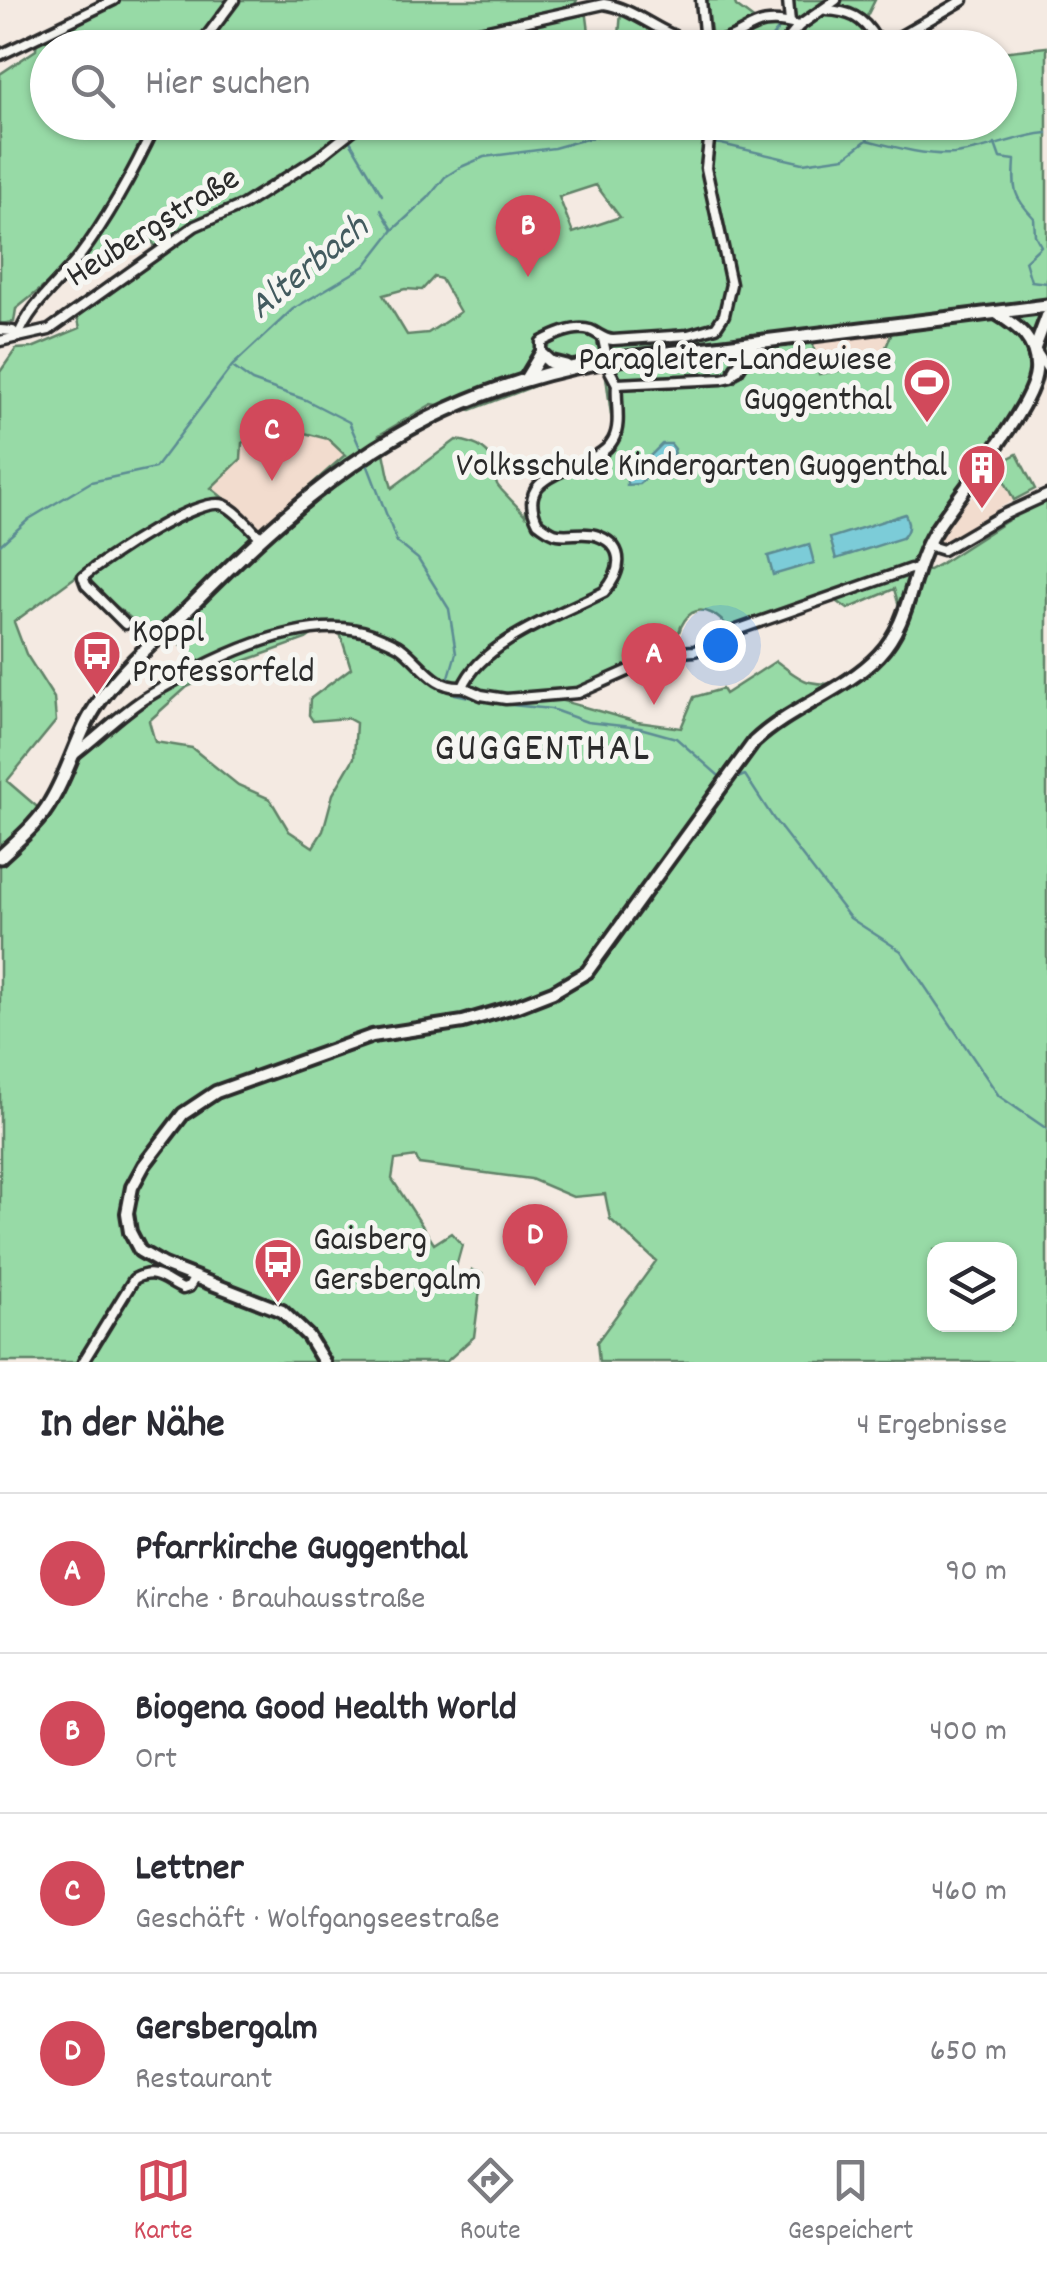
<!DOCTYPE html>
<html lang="de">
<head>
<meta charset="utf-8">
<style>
  body { margin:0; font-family:Dekko,sans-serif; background:#f2f2f3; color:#2b2b33 }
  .controls { position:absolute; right:30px; bottom:30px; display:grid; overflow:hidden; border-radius:20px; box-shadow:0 2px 8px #0004 }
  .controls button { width:90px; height:90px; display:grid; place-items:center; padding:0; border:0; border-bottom:2px solid #e1e1e2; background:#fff; color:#2b2b33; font:50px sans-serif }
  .you { position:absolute; left:720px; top:645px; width:35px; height:35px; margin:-25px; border:8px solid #fff; border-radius:50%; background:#1a73e8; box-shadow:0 0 0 15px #1a73e833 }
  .badge { display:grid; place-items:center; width:65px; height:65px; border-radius:50%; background:#d1495b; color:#fff; font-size:32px; font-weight:700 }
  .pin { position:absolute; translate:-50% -82px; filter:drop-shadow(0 2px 5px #0008) }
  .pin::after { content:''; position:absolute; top:52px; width:35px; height:30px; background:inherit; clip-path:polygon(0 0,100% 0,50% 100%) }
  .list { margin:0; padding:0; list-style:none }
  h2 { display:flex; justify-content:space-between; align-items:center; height:130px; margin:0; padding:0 40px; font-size:42px }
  h2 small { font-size:32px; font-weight:400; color:#7c7c81 }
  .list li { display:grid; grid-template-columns:65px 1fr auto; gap:30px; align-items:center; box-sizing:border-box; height:160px; padding:0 40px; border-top:2px solid #e1e1e2 }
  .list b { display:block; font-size:38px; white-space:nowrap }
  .list p { margin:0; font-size:32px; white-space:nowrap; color:#7c7c81 }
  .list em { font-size:32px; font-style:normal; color:#7c7c81 }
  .icon { flex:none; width:55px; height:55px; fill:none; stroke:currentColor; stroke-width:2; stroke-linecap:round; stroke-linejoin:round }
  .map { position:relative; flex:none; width:1047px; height:1362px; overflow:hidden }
  .search { position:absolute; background:#fff; box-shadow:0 2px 8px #0004; left:30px; right:30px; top:30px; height:110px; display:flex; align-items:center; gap:25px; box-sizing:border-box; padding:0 35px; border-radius:55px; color:#7c7c81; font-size:38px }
  .sheet { height:770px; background:#fff }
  nav { display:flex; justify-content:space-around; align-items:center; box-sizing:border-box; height:140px; border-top:2px solid #e1e1e2; background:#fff; font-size:28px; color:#7c7c81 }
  nav a { display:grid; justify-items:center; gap:5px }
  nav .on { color:#d1495b }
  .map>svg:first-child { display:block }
</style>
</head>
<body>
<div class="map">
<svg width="1047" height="1362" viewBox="0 0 1047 1362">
  <rect width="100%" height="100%" fill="#f4eae2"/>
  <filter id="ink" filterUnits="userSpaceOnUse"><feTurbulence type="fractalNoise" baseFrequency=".01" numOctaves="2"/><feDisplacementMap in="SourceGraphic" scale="20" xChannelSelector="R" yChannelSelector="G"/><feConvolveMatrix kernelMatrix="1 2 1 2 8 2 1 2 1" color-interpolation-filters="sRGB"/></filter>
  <g filter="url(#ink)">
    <g fill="#f2dcce">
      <path d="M861,324l30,11 -12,30 -60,9 -6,-29 3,-16z"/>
      <path d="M273,424l55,15 18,16 -85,74 -50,-42 29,-28 2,-16z"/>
      <path d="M1017,454l18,35 -38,20 2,4 -51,30 -12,1v-5l27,-42 7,3 16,-21 19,-9 -4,-8z"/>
    </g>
    <g fill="#97daa6" stroke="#618268" stroke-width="2.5" fill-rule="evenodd">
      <path d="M118,0h459l-3,6 12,3 5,38 -543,1v74h952v-70l47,-5v289l-14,55 -97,148 -15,30 8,1 11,-6 76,-49 1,-7 30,-14v868h-448l-2,-20 59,-81 -46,-42 -5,-25 -32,3 -42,-18 -112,-15 -3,-7 -21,3 -3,19 42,65 17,-11 11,12 -8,29 10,12 8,-16 10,4 -8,63 -28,25h-446v-990l16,-23 16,-1 48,-20 -3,-13 84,-60 -13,-20 -26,11 -31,19 -13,-6 -62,50 -2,13 -14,2v-250l36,-24 1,-11zM596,185l24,32 -47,16 -14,-36zM434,277l7,2 19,33 -32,21 -21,2 -24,-40 22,-6 17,1zM861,324l30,11 -12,29 -60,10 -6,-29 3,-15zM605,369l8,61 -11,18 -52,24 -20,18 -5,25c-5,-7 -27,-27 -28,-31 -2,-4 0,-13 -2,-17 -5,-19 -22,-25 -39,-27l-64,48c-6,-19 -6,-34 -13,-53l53,-31 39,6 92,-35zM273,425l55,14 17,16 -84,74 -50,-41 30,-29 1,-16zM78,575l72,59 27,-7 -2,11 24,27 -21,6 -46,35 -3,-2 -44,42 -35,72 -43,-37 49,-60 -2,-23 -28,-44 -12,-32zM894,589l11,37c-23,34 -49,66 -95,56 -11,-2 -24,-14 -34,-21l-51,33 -3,-5 -28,8 -13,31 -44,-6 -81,-23 121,-49c-1,-19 10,-48 34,-37 7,3 15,12 21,16l105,-35 1,8 10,7zM339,630l12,38 -41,31 -1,16 4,6 34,-3 9,5 -2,35 -21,36 -10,37 -10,16 -24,-16 -19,-32 -32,-14 -46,-37 -37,-6 -6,-21 38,-34 57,-26 62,-22 10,-7zM934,1250h76v74h-76z"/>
      <path d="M707,0h27l2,6 27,20 29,-6 -1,-20h84l-12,24 6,10 -4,4 6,9h-162l4,-1z"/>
      <path d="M621,12l39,22 42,13 -84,1z"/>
      <path d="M1017,454l18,35 -21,11 -14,-28 5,-3 -4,-7z"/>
    </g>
    <g fill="#7cccd8" stroke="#5c8c93" stroke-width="2.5">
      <path d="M662,444h9l4,5 -2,6 -34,29 -12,1v-6z"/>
      <path d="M905,514c4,8 5,17 -3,24l-66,21 -6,-21z"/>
      <path d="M809,544l5,19 -41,12 -5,-19z"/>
    </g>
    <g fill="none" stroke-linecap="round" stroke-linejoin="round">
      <g stroke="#5c8c93" stroke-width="2.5">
        <path d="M763,48l18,-22"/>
        <path d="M665,135l20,-13"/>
        <path d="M350,141l32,54"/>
        <path d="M995,144l5,14 15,2c-2,30 -2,36 19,58l1,17 6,11 -16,15 6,20 16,2"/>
        <path d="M381,210l12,20"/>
        <path d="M234,368l18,13 54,19 43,22 12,28"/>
        <path d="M366,461l31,81 21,17 31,50 7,44 -7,24"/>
        <path d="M0,545l29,-26 62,-37 64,-14 77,-102 61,-57 72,-43 28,-36 35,-32 17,-21 16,-10 23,-10 70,-9 43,-12 44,-6 20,7 60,7 82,19 42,-6 22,-17c27,7 59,16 87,14 32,-3 60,-18 93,-21"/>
        <path d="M455,694l47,10 49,5 36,13 53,6 36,10 42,37"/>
        <path d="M735,779l10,-4 28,43 77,100 51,33 98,145 48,33"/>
      </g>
      <g stroke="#2b2b2b" stroke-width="15">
        <g id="minor">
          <path d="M701,0l4,43"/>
          <path d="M788,0l2,23"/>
          <path d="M826,10c23,1 37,7 49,28l19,2 69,-40"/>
          <path d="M198,48l36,-48"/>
          <path d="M453,48l26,-16 125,-28c35,5 62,38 100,39 44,0 43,-33 95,-17"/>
          <path d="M781,48l18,-22 37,-26"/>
          <path d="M0,55l114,-55"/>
          <path d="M0,330l13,1 5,6"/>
          <path d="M18,337c11,-31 41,-54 61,-80 31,-41 56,-88 78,-135"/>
          <path d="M603,339l7,32 7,13 105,-5 9,-2 5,-7"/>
          <path d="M0,341l49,-11 146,-104 48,-21 76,-48 44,-35"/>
          <path d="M1036,351l11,17"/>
          <path d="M541,354v-12c13,-7 34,-17 49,-12 10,4 12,9 23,10l75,-5 28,-8 8,-12 7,-31 -25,-116 5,-46"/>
          <path d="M617,384c-2,16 5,41 -4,56 -18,34 -104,26 -75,83 6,4 13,10 20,11 13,2 28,-3 40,2 29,11 23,37 6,56 -41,21 -123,50 -141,95l18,8 25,4 72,-6 72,-32 29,-9 16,-1 33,-18 168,-59 14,-5 7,2"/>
          <path d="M927,545l16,5 58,-34 46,-21"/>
          <path d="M125,624l-39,-39 -3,-8c20,-17 116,-82 141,-72 12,5 26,22 36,32"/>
          <path d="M74,755c24,-18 47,-42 73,-58 58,-35 157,-87 225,-63 9,4 21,8 28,13 22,16 33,42 63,40"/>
          <path d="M83,1362l51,-83c22,-12 30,2 49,10l6,-2 6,-10"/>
        </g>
      </g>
      <g stroke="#2b2b2b" stroke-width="18">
        <g id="secondary">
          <path d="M1035,348l12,-32"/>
          <path d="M324,1362l-16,-26 -26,-25 -118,-46 -24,-14 -10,-19 -3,-19 5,-26 12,-22 39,-51 33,-22 156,-56 91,-14 54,-16 36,-14 34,-20 167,-230c37,-35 91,-51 125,-87 33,-35 31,-84 56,-124 22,-36 98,-122 101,-160 2,-30 -17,-44 -40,-58"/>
        </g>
      </g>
      <g stroke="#2b2b2b" stroke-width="19">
        <g id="primary">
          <path d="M619,359l428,-53"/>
          <path d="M736,370l18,-27"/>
          <path d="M526,379l15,-25 9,8 16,4"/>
          <path d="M0,857c18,-17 39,-34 51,-56 20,-33 27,-71 50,-102 25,-35 60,-63 90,-93 122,-124 234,-214 411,-244"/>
        </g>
      </g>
      <use href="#minor" stroke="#f6f6f2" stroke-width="8"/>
      <use href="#secondary" stroke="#f6f6f2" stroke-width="10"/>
      <use href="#primary" stroke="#f6f6f2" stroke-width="11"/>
      <g stroke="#2b2b2b" stroke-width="19" stroke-linecap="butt">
        <path id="primary-bridge" d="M602,362l17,-3"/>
      </g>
      <use href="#primary-bridge" stroke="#f6f6f2" stroke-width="11"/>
    </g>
  </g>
  <defs>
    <g id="stadium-pin" transform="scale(2.5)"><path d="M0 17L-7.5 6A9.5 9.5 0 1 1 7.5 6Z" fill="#d1495b" stroke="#f6f6f2"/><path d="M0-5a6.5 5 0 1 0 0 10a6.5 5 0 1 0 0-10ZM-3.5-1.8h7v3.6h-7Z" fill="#fff"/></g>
    <g id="building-pin" transform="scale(2.5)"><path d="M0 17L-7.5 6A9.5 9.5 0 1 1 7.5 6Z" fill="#d1495b" stroke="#f6f6f2"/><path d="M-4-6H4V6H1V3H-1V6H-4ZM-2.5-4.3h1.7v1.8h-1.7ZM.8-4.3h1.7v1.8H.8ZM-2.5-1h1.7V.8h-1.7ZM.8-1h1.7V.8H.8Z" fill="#fff"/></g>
    <g id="bus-pin" transform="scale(2.5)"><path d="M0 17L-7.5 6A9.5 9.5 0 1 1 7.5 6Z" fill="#d1495b" stroke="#f6f6f2"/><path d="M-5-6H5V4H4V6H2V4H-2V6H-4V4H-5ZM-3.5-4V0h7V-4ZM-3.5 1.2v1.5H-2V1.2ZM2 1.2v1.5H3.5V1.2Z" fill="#fff"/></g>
  </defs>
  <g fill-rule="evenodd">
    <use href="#stadium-pin" x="927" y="382"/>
    <use href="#building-pin" x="982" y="468"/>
    <use href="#bus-pin" x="97" y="654"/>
    <use href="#bus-pin" x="278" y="1262"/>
  </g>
  <g text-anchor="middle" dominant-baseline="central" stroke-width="10" stroke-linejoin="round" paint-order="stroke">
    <g font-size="35" fill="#2b2b2b" stroke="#f6f6f2">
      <text transform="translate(154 229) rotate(-32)">Heubergstraße</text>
    </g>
    <g font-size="35" fill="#2b2b2b" stroke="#f6f6f2" text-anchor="end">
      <text x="892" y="362">Paragleiter-Landewiese<tspan x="892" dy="40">Guggenthal</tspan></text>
      <text x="947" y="468">Volksschule Kindergarten Guggenthal</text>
      <text x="132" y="634" text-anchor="start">Koppl<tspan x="132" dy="40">Professorfeld</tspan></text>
      <text x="313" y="1242" text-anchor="start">Gaisberg<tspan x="313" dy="40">Gersbergalm</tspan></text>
    </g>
    <g font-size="38" font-style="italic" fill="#435b5f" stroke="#f6f6f2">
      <text transform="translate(310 269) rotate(-39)">Alterbach</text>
    </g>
    <g font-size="40" letter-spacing="2.5" fill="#2b2b2b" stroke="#f6f6f2">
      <text x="543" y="751">GUGGENTHAL</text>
    </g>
  </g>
</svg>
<div class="controls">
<button><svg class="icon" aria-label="layers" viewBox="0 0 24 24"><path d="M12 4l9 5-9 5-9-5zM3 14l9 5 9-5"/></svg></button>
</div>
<div class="you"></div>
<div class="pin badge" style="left:654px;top:705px">A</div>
<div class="pin badge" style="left:528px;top:277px">B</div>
<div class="pin badge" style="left:272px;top:481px">C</div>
<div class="pin badge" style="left:535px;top:1286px">D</div>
<div class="search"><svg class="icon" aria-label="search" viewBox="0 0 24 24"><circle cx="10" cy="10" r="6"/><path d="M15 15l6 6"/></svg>Hier suchen</div>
</div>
<section class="sheet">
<h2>In der Nähe<small>4 Ergebnisse</small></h2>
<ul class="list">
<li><span class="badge">A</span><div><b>Pfarrkirche Guggenthal</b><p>Kirche · Brauhausstraße</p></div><em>90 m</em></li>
<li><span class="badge">B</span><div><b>Biogena Good Health World</b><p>Ort</p></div><em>400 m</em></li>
<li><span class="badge">C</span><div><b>Lettner</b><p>Geschäft · Wolfgangseestraße</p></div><em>460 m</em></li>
<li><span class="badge">D</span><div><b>Gersbergalm</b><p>Restaurant</p></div><em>650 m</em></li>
</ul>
</section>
<nav>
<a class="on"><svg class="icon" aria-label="map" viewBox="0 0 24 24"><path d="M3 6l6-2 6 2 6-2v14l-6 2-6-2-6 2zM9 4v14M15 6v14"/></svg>Karte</a>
<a><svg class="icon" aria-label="directions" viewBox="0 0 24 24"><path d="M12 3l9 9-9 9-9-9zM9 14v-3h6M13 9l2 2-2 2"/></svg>Route</a>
<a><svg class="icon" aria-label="saved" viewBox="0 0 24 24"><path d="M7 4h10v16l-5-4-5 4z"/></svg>Gespeichert</a>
</nav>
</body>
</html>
